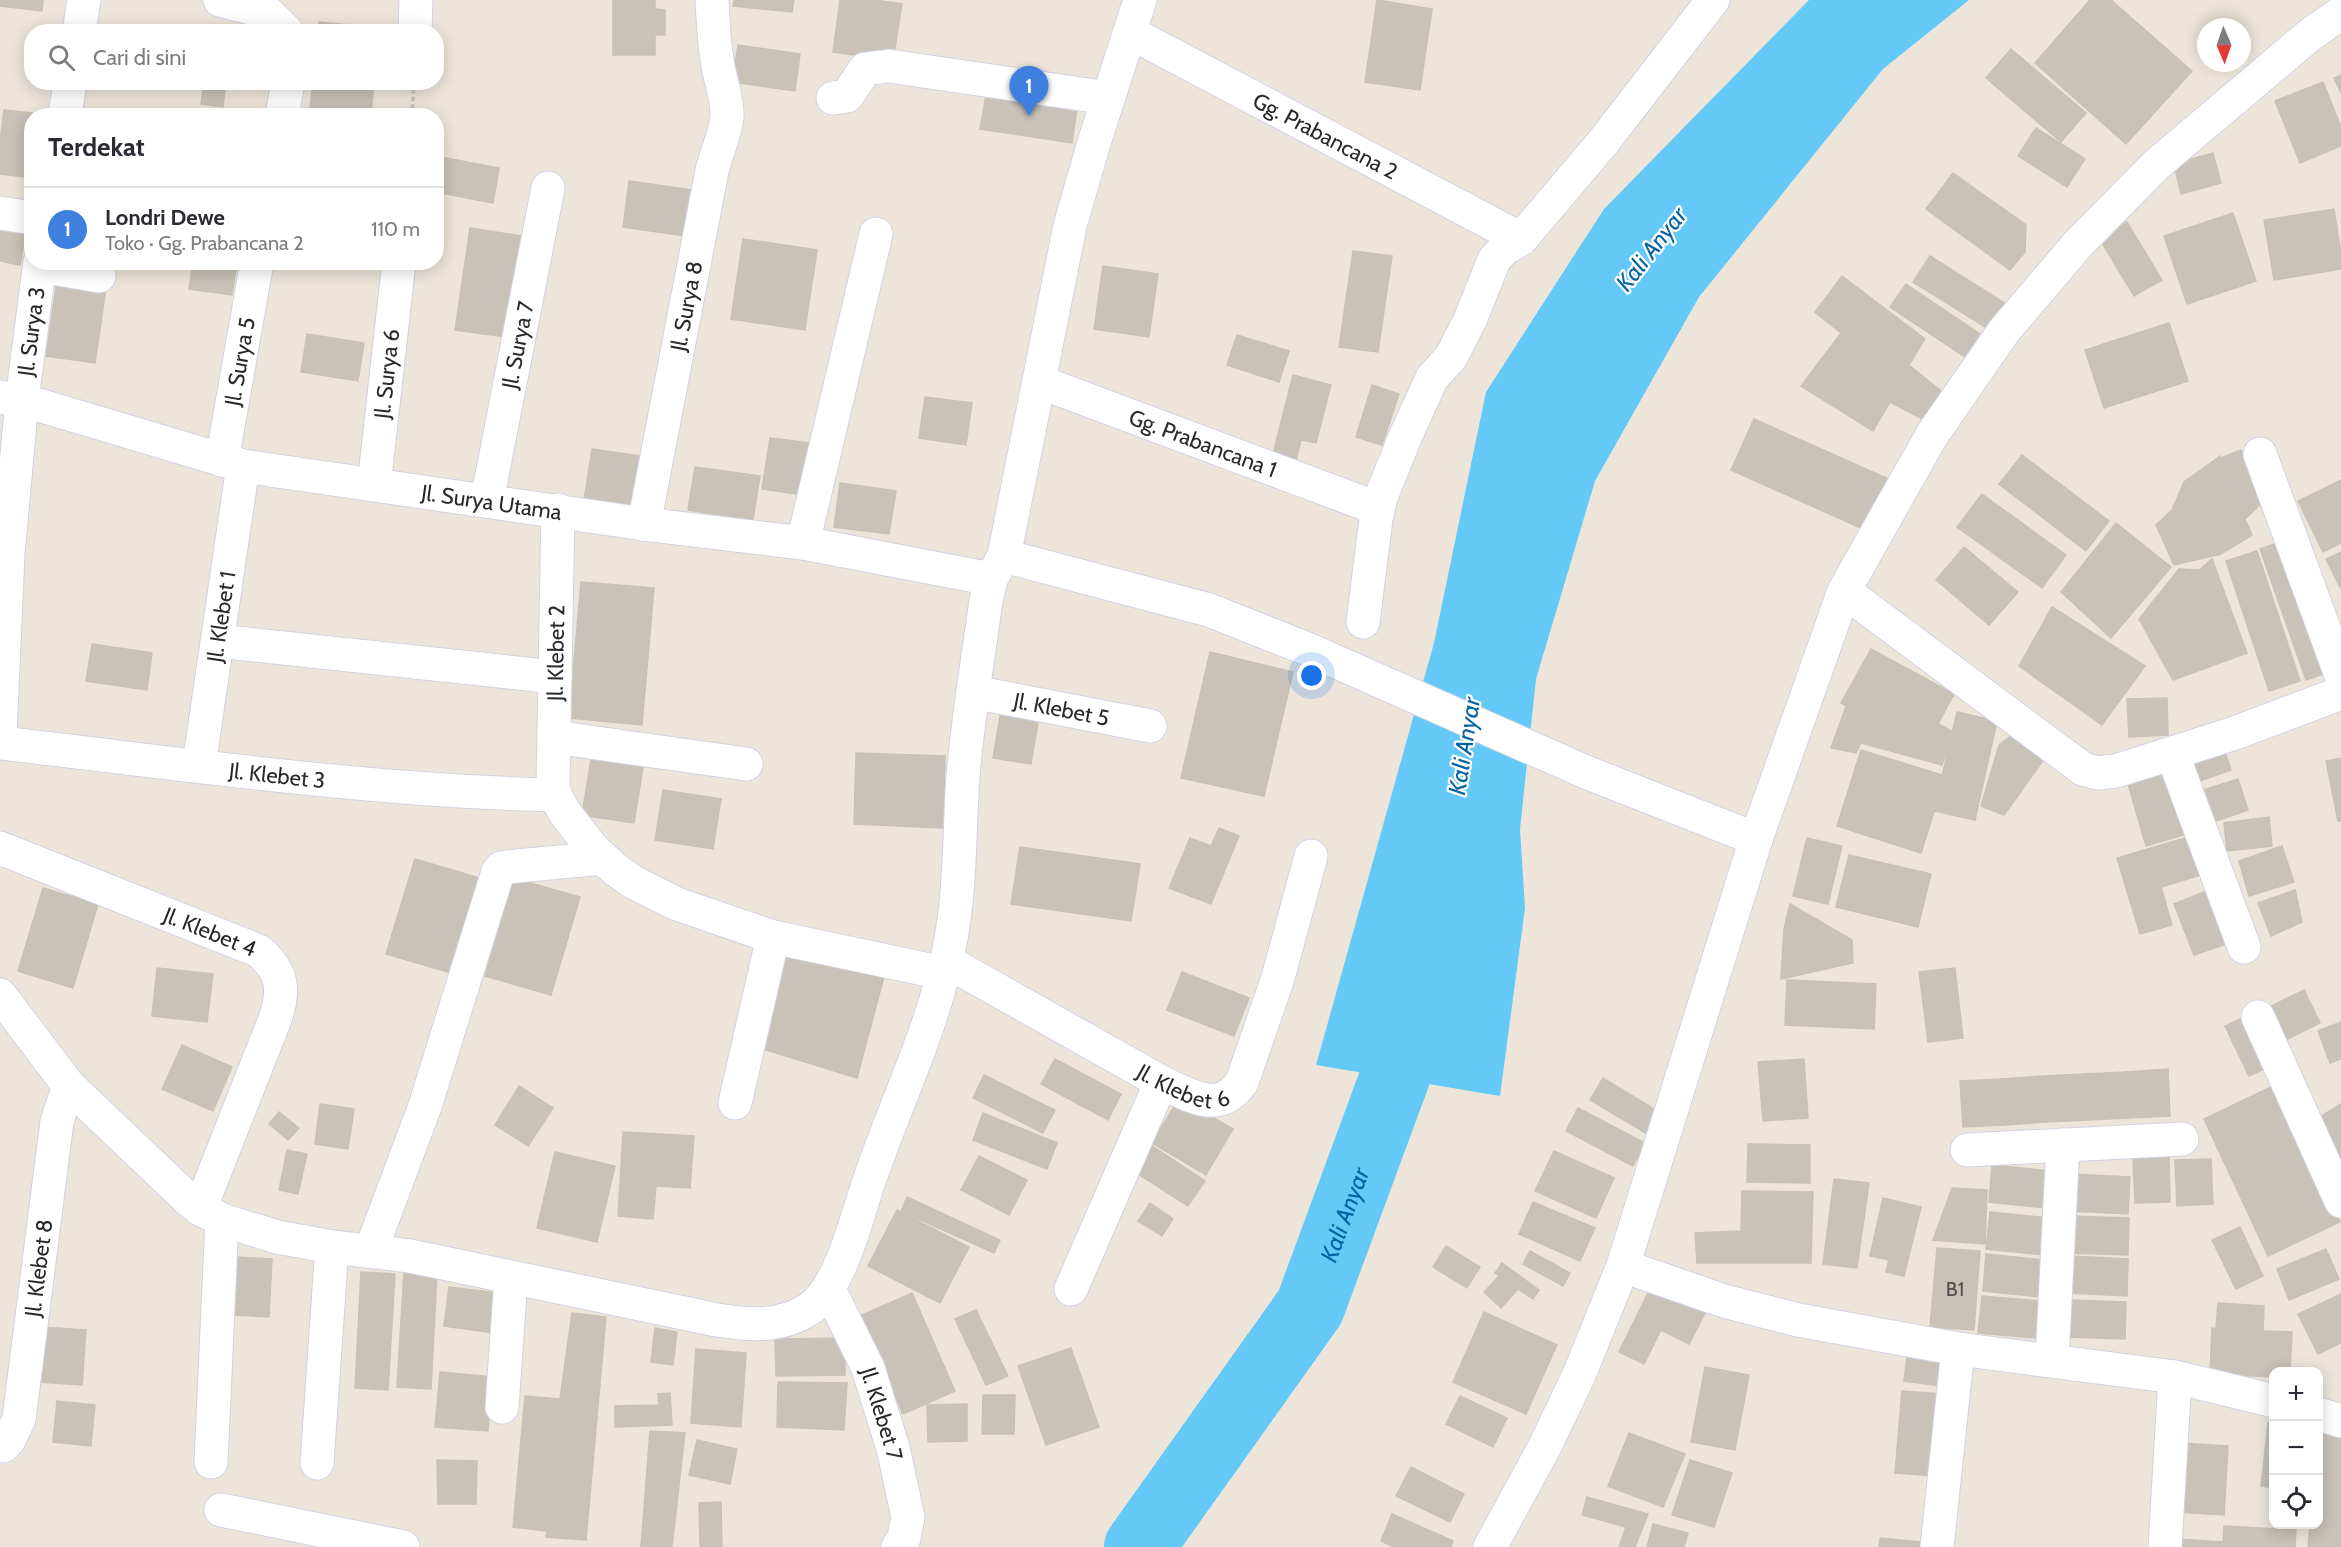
<!DOCTYPE html>
<html lang="id">
<head>
<meta charset="utf-8">
<style>
  body { margin:0; font-family:Cabin,sans-serif; background:#f7f7f7; color:#2b2b33 }
  .controls { position:absolute; right:18px; bottom:18px; display:grid; overflow:hidden; border-radius:12px; box-shadow:0 3px 15px #0003 }
  .controls button { width:54px; height:54px; display:grid; place-items:center; padding:0; border:0; border-bottom:2px solid #e1e1e2; background:#fff; color:#2b2b33; font:30px sans-serif }
  .compass { position:absolute; left:2197px; top:18px; width:54px; height:54px; border-radius:50%; background:#fff; box-shadow:0 3px 15px #0003; rotate:178deg }
  .you { position:absolute; left:1312px; top:676px; width:21px; height:21px; margin:-15px; border:4px solid #fff; border-radius:50%; background:#1a73e8; box-shadow:0 0 0 9px #1a73e833 }
  .badge { display:grid; place-items:center; width:39px; height:39px; border-radius:50%; background:#1a73e8; color:#fff; font-size:20px; font-weight:700 }
  .pin { position:absolute; translate:-50% -50px; filter:drop-shadow(0 2px 3px #0008) }
  .pin::after { content:''; position:absolute; top:32px; width:21px; height:18px; background:inherit; clip-path:polygon(0 0,100% 0,50% 100%) }
  .list { margin:0; padding:0; list-style:none }
  h2 { display:flex; justify-content:space-between; align-items:center; height:78px; margin:0; padding:0 24px; font-size:26px }
  h2 small { font-size:20px; font-weight:400; color:#7c7c81 }
  .list li { display:grid; grid-template-columns:39px 1fr auto; gap:18px; align-items:center; box-sizing:border-box; height:84px; padding:0 24px; border-top:2px solid #e1e1e2 }
  .list b { display:block; font-size:22px; white-space:nowrap }
  .list p { margin:0; font-size:20px; white-space:nowrap; color:#7c7c81 }
  .list em { font-size:20px; font-style:normal; color:#7c7c81 }
  .icon { flex:none; width:33px; height:33px; fill:none; stroke:currentColor; stroke-width:2; stroke-linecap:round; stroke-linejoin:round }
  .map { position:relative; flex:none; width:2341px; height:1547px; overflow:hidden }
  .search { position:absolute; background:#fff; box-shadow:0 3px 15px #0003; left:24px; top:24px; width:420px; height:66px; display:flex; align-items:center; gap:15px; box-sizing:border-box; padding:0 21px; border-radius:24px; color:#7c7c81; font-size:22px }
  .panel { position:absolute; background:#fff; box-shadow:0 3px 15px #0003; left:24px; top:108px; width:420px; height:162px; border-radius:24px }
  .map>svg:first-child { display:block }
</style>
</head>
<body>
<div class="map">
<svg width="2341" height="1547" viewBox="0 0 2341 1547">
  <rect width="100%" height="100%" fill="#ede5da"/>
  <path fill="#64c9f7" d="M1809,0h160l-86,69 -184,228 -104,184 -59,198 -16,150 5,79 -25,188 -184,-31 118,-422 52,-251 118,-183z"/>
  <g fill="none" stroke-linecap="round" stroke-linejoin="round">
    <path stroke="#64c9f7" stroke-width="70" id="s1" d="M1139,1547l171,-240 96,-260 13,-62"/>
  </g>
  <g fill="#c8c2b9" stroke="#c8c2b3" stroke-width="1.5">
    <path d="M0,0h43l-1,11 -42,-5z"/>
    <path d="M613,0h42v9l10,1v25h-10v20h-42z"/>
    <path d="M734,0h60l-2,12 -59,-6z"/>
    <path d="M840,0h35l27,4 -9,56 -60,-8z"/>
    <path d="M1377,0l55,9 -12,81 -55,-8z"/>
    <path d="M2090,0h21l81,71 -66,73 -91,-81z"/>
    <path d="M319,22l61,6v4h-62z"/>
    <path d="M738,45l62,9 -5,37 -63,-9z"/>
    <path d="M2011,49l75,64 -25,29 -75,-64z"/>
    <path d="M2341,75v18l-7,-15z"/>
    <path d="M204,82h22l-3,25 -22,-3z"/>
    <path d="M313,82h61l-3,32 -61,-6z"/>
    <path d="M2323,82l18,45v19l-41,17 -25,-62z"/>
    <path d="M987,89l91,13 -6,41 -92,-14z"/>
    <path d="M4,110l28,3 -9,64 -23,-3v-32z"/>
    <path d="M2036,128l49,31 -18,28 -49,-31z"/>
    <path d="M2213,153l8,30 -40,11 -7,-30z"/>
    <path d="M436,156l63,12 -6,35 -57,-11z"/>
    <path d="M1953,173l73,52 -1,27 -15,18 -84,-61z"/>
    <path d="M629,181l63,9 -7,46 -62,-9z"/>
    <path d="M2334,209l7,44v16l-67,11 -10,-60z"/>
    <path d="M2233,213l23,68 -69,23 -23,-68z"/>
    <path d="M0,219l27,5 -7,41 -20,-4z"/>
    <path d="M2127,222l35,58 -28,16 -35,-58z"/>
    <path d="M470,228l51,8 -15,101 -51,-7z"/>
    <path d="M743,239l74,11 -12,80 -74,-11z"/>
    <path d="M1353,251l39,5 -14,96 -39,-5z"/>
    <path d="M1930,256l76,48 -16,26 -77,-48z"/>
    <path d="M193,262h44l-5,33 -43,-6z"/>
    <path d="M1103,266l55,8 -9,63 -55,-8z"/>
    <path d="M1842,276l83,63 -16,26 33,27 -16,29 -36,-19 -17,29 -72,-45 40,-53 -26,-21z"/>
    <path d="M57,280l49,8 -11,75 -49,-7z"/>
    <path d="M1906,284l86,58 -15,23 -87,-58z"/>
    <path d="M2169,323l19,58 -84,27 -19,-58z"/>
    <path d="M307,334l57,9 -6,38 -57,-9z"/>
    <path d="M1237,335l52,16 -10,31 -52,-17z"/>
    <path d="M1293,375l38,10 -15,58 -15,-3 -7,28 -23,-6z"/>
    <path d="M1372,385l27,9 -17,51 -26,-8z"/>
    <path d="M925,397l47,6 -6,42 -47,-7z"/>
    <path d="M1754,419l141,63 -23,51 -141,-63z"/>
    <path d="M770,438l48,6 -8,52 -48,-7z"/>
    <path d="M592,449l55,8 -8,51 -55,-8z"/>
    <path d="M2241,450l26,48 -22,21 7,16 -31,19 -47,11 -18,-40 16,-15 12,-28 36,-26 1,2z"/>
    <path d="M2022,455l87,66 -23,30 -87,-67z"/>
    <path d="M695,467l65,9 -7,44 -65,-10z"/>
    <path d="M2341,480v63l-18,9 -25,-51z"/>
    <path d="M840,483l56,8 -7,43 -55,-7z"/>
    <path d="M1982,494l84,61 -24,33 -85,-61z"/>
    <path d="M2116,523l55,44 -60,71 -50,-46z"/>
    <path d="M2283,541l46,131 -23,8 -46,-131z"/>
    <path d="M1964,547l54,45 -29,33 -53,-45z"/>
    <path d="M2257,551l43,130 -31,10 -43,-130z"/>
    <path d="M2341,552v37l-15,-30z"/>
    <path d="M2212,559l35,94 -74,27 -34,-61 40,-50 20,1z"/>
    <path d="M581,582l73,6 -12,137 -73,-7z"/>
    <path d="M2052,607l93,59 -43,59 -83,-59z"/>
    <path d="M92,644l60,9 -5,37 -61,-9z"/>
    <path d="M1871,649l83,45 -29,54 -84,-45z"/>
    <path d="M1210,652l83,20 -29,124 -83,-18z"/>
    <path d="M1857,676l96,56 -11,33 -81,-22 -5,10 -25,-5z"/>
    <path d="M2167,698l1,37 -39,2 -2,-38z"/>
    <path d="M1001,710l38,7 -8,47 -38,-6z"/>
    <path d="M1957,712l40,9 -22,99 -41,-9z"/>
    <path d="M2015,733l32,22 -43,60 -23,-9 18,-61z"/>
    <path d="M2221,740l10,30 -40,14 -10,-30z"/>
    <path d="M1861,750l84,26 -24,77 -84,-27z"/>
    <path d="M856,753l89,3 -2,72 -89,-4z"/>
    <path d="M2341,758v63h-3l-12,-60z"/>
    <path d="M591,759l52,8 -9,56 -52,-8z"/>
    <path d="M2163,759l23,75 -40,12 -22,-76z"/>
    <path d="M2238,779l10,31 -44,15 -10,-32z"/>
    <path d="M663,790l58,9 -8,50 -58,-9z"/>
    <path d="M2269,817l3,29 -45,5 -3,-28z"/>
    <path d="M1219,828l20,8 -28,68 -42,-16 21,-50 21,8z"/>
    <path d="M2189,837l12,38 -40,12 11,38 -32,9 -23,-76z"/>
    <path d="M1807,838l35,8 -14,58 -35,-8z"/>
    <path d="M2282,846l12,36 -45,14 -10,-35z"/>
    <path d="M1020,847l120,17 -9,57 -120,-17z"/>
    <path d="M1849,855l82,19 -13,53 -82,-20z"/>
    <path d="M415,859l68,20 -28,95 -69,-20z"/>
    <path d="M513,878l67,19 -29,98 -66,-19z"/>
    <path d="M43,888l55,16 -25,84 -55,-17z"/>
    <path d="M2209,890l20,53 -35,12 -20,-51z"/>
    <path d="M2295,890l7,32 -31,14 -13,-33z"/>
    <path d="M1790,904l62,36 1,23 -72,16 3,-50z"/>
    <path d="M781,946l105,23 -29,109 -97,-30z"/>
    <path d="M157,968l56,6 -6,48 -55,-6z"/>
    <path d="M1955,968l8,70 -35,4 -9,-70z"/>
    <path d="M1182,972l67,26 -15,38 -67,-26z"/>
    <path d="M1787,980l89,4 -2,45 -89,-4z"/>
    <path d="M2304,990l16,33 -46,23 -17,-33z"/>
    <path d="M2251,1014l13,55 -15,7 -24,-50z"/>
    <path d="M2341,1022v37l-11,4 -12,-32z"/>
    <path d="M182,1045l50,22 -19,44 -51,-22z"/>
    <path d="M1055,1059l66,35 -13,26 -67,-36z"/>
    <path d="M1804,1059l4,59 -45,3 -5,-59z"/>
    <path d="M2168,1069l2,47 -41,2 -3,-46z"/>
    <path d="M2126,1072l3,46 -41,2 -3,-46z"/>
    <path d="M2085,1074l3,46 -42,2 -3,-46z"/>
    <path d="M984,1075l71,35 -12,23 -70,-35z"/>
    <path d="M2043,1076l3,46 -41,3 -3,-46z"/>
    <path d="M1603,1078l64,39 -13,21 -64,-38z"/>
    <path d="M2002,1079l3,46 -42,2 -3,-46z"/>
    <path d="M2275,1085l65,137 -72,34 -64,-137z"/>
    <path d="M519,1086l34,22 -25,38 -33,-21z"/>
    <path d="M1179,1098l54,31 -27,46 -54,-32z"/>
    <path d="M320,1104l34,5 -6,40 -33,-5z"/>
    <path d="M2341,1104v57l-26,-41z"/>
    <path d="M1578,1108l67,35 -12,23 -67,-35z"/>
    <path d="M279,1112l20,16 -11,12 -19,-16z"/>
    <path d="M983,1113l74,30 -10,26 -74,-29z"/>
    <path d="M623,1132l71,4 -4,52 -34,-2 -3,33 -35,-3z"/>
    <path d="M1149,1144l56,37 -17,25 -56,-36z"/>
    <path d="M1748,1144l62,1v38l-63,-1z"/>
    <path d="M287,1150l20,4 -9,40 -19,-4z"/>
    <path d="M1554,1151l60,27 -18,40 -61,-27z"/>
    <path d="M555,1152l60,14 -18,76 -60,-14z"/>
    <path d="M979,1156l48,24 -18,35 -48,-25z"/>
    <path d="M2169,1157l1,45 -35,1 -2,-45z"/>
    <path d="M2211,1159l2,45 -36,2 -2,-46z"/>
    <path d="M1992,1165l58,6 -4,37 -57,-6z"/>
    <path d="M2072,1174l58,3 -2,37 -58,-3z"/>
    <path d="M1834,1179l35,4 -12,85 -34,-4z"/>
    <path d="M1952,1188l35,2 -2,54 -52,-4z"/>
    <path d="M1742,1191l71,1 -2,71h-114l-2,-30 46,-2z"/>
    <path d="M907,1197l93,43 -6,13 -93,-42z"/>
    <path d="M1883,1198l38,9 -17,69 -18,-4 3,-12 -19,-4z"/>
    <path d="M1533,1202l62,26 -15,33 -61,-27z"/>
    <path d="M1150,1203l23,16 -11,17 -24,-15z"/>
    <path d="M897,1210l72,37 -29,56 -72,-37z"/>
    <path d="M1990,1212l58,6 -3,37 -59,-6z"/>
    <path d="M2071,1216l58,2 -1,37 -59,-2z"/>
    <path d="M2240,1227l23,49 -27,13 -24,-49z"/>
    <path d="M1446,1246l34,21 -13,21 -34,-21z"/>
    <path d="M1937,1248l43,3 -6,79 -44,-3z"/>
    <path d="M2326,1249l13,30 -50,21 -12,-31z"/>
    <path d="M1530,1251l40,22 -7,13 -40,-22z"/>
    <path d="M1986,1254l58,6 -4,37 -57,-6z"/>
    <path d="M2070,1256l58,3 -1,37 -59,-3z"/>
    <path d="M235,1257l37,2 -3,58 -36,-2z"/>
    <path d="M1502,1263l37,27 -6,9 -15,-10 -17,19 -17,-16 15,-16 -4,-3z"/>
    <path d="M404,1271l33,2 -6,116 -34,-2z"/>
    <path d="M361,1272l34,2 -7,116 -33,-2z"/>
    <path d="M449,1287l57,7 -5,40 -57,-8z"/>
    <path d="M1651,1287l54,26 -16,31 -28,-14 -17,34 -25,-12z"/>
    <path d="M912,1293l43,98 -52,23 -43,-98z"/>
    <path d="M2341,1294v49l-23,11 -20,-40z"/>
    <path d="M1982,1296l58,5 -4,37 -58,-5z"/>
    <path d="M2068,1300l58,2 -1,37 -58,-2z"/>
    <path d="M2218,1303l46,3 -1,25 29,1 -2,40h-16v5l-64,-3 2,-46 4,1z"/>
    <path d="M976,1310l32,66 -22,9 -31,-66z"/>
    <path d="M1484,1312l73,33 -31,69 -73,-32z"/>
    <path d="M572,1313l34,4 -20,223 -40,-3 1,-6 -34,-4 12,-131 35,3z"/>
    <path d="M41,1327l45,3 -4,55 -45,-3z"/>
    <path d="M655,1328l22,4 -4,33 -22,-3z"/>
    <path d="M845,1338v37l-69,1 -1,-37z"/>
    <path d="M1071,1348l28,79 -53,18 -28,-79z"/>
    <path d="M696,1349l50,4 -5,74 -50,-4z"/>
    <path d="M1907,1356l45,5 -4,26 -44,-6z"/>
    <path d="M1705,1367l44,8 -14,75 -44,-8z"/>
    <path d="M440,1372l53,5 -5,54 -53,-4z"/>
    <path d="M778,1382l69,1 -3,47 -67,-3z"/>
    <path d="M1902,1391l41,3 -7,82 -41,-3z"/>
    <path d="M670,1393l2,32 -57,2v-21l44,-1 -1,-11z"/>
    <path d="M983,1395h32l-1,39h-32z"/>
    <path d="M1460,1396l47,22 -14,29 -47,-23z"/>
    <path d="M57,1401l38,4 -4,41 -38,-4z"/>
    <path d="M967,1404v37l-39,1 -1,-37z"/>
    <path d="M2268,1423l6,1v64l-13,-2z"/>
    <path d="M2321,1424l20,6v117h-33l2,-23h8v-74z"/>
    <path d="M650,1431l35,2 -13,114h-31z"/>
    <path d="M1629,1433l56,21 -22,53 -55,-21z"/>
    <path d="M697,1440l40,9 -7,35 -41,-9z"/>
    <path d="M2181,1443l47,3 -4,69 -47,-3z"/>
    <path d="M437,1460l40,1 -1,43h-38z"/>
    <path d="M1690,1460l42,13 -18,54 -42,-12z"/>
    <path d="M1411,1467l53,27 -14,28 -54,-26z"/>
    <path d="M1587,1497l61,17 -13,33h-16l7,-20 -44,-12z"/>
    <path d="M721,1502l1,45h-22l-1,-44z"/>
    <path d="M1392,1514l61,27 -2,6h-57l-13,-6z"/>
    <path d="M1653,1524l35,9 -4,14h-37z"/>
    <path d="M2224,1526l72,4 -1,17h-118l1,-8 45,3z"/>
    <path d="M1880,1538l51,5 -1,4h-51z"/>
  </g>
  <g fill="none" stroke-linecap="round" stroke-linejoin="round">
    <g stroke="#cfd2e3" stroke-width="35">
      <g id="street">
        <path d="M220,0l47,12 20,20"/>
        <path d="M79,32l5,-32"/>
        <path d="M415,32l1,-32"/>
        <path id="s2" d="M1131,33l390,206"/>
        <path d="M833,98l14,-2 18,-27 24,-3 219,32"/>
        <path d="M65,116l5,-34"/>
        <path d="M282,116l6,-34"/>
        <path d="M0,213l32,5"/>
        <path d="M40,266l59,10"/>
        <path id="s3" d="M1040,382l326,122"/>
        <path id="s4" d="M0,397l22,3 221,66 401,58 159,19 188,36"/>
        <path d="M2260,454l81,221"/>
        <path id="s5" d="M222,460l35,-198"/>
        <path id="s6" d="M374,485l25,-223"/>
        <path id="s7" d="M487,501l61,-313"/>
        <path d="M558,510l-5,274 2,11 10,18 28,36 23,21 17,12 44,22 96,33 170,36"/>
        <path id="s8" d="M644,524l68,-353c4,-18 13,-35 15,-54 1,-17 -6,-34 -9,-51 -4,-22 -5,-44 -6,-66"/>
        <path d="M803,543l73,-309"/>
        <path d="M1844,591l239,178 15,4 18,-2 119,-38 106,-40"/>
        <path d="M1363,622l13,-103 5,-22 25,-62 26,-57 19,-21 19,-37 24,-60 10,-11 17,-10 83,-98 109,-141"/>
        <path d="M218,641l337,36"/>
        <path id="s9" d="M973,692l177,34"/>
        <path id="s10" d="M0,735l8,-181 14,-154 18,-138"/>
        <path d="M554,737l192,27"/>
        <path id="s11" d="M0,743c185,21 370,48 555,52"/>
        <path d="M2172,753l72,194"/>
        <path id="s12" d="M199,765l44,-299"/>
        <path id="s13" d="M0,848l259,103c24,21 26,39 16,68l-75,190"/>
        <path id="s14" d="M946,961l215,121c30,14 58,33 81,0l36,-104 33,-122"/>
        <path d="M0,995l69,91 121,115 10,8 22,11 55,17 55,10 78,9 307,64c33,5 63,8 92,-11 30,-18 48,-92 59,-125 27,-80 66,-157 82,-240 11,-56 9,-112 13,-168 5,-59 15,-117 23,-175l5,-22 13,-23"/>
        <path d="M2258,1017l83,184"/>
        <path d="M735,1103l38,-166"/>
        <path d="M1967,1150l215,-11"/>
        <path d="M371,1250l54,-144 73,-234 3,-4 6,-1 95,-9"/>
        <path d="M1623,1266l101,35 74,19 160,29 217,28 99,24"/>
        <path id="s15" d="M829,1289l39,79 25,80 15,69 -4,21 -6,9"/>
        <path d="M1071,1289l90,-207"/>
        <path d="M2052,1360l11,-215"/>
        <path d="M502,1407l9,-129"/>
        <path d="M2318,1414l23,7"/>
        <path id="s16" d="M3,1446l6,-6 10,-21 38,-298 12,-35"/>
        <path d="M211,1462l11,-242"/>
        <path d="M317,1463l15,-216"/>
        <path d="M221,1510l182,37"/>
        <path d="M1937,1547l21,-198"/>
        <path d="M2165,1547l10,-170"/>
      </g>
    </g>
    <g stroke="#cfd2e3" stroke-width="35">
      <g id="secondary">
        <path d="M1140,0l-47,146 -23,80 -66,330 205,54 96,38 283,125 168,66"/>
        <path d="M1490,1547l54,-99 35,-73 44,-109 133,-427 88,-248 88,-156 72,-104 74,-87 78,-79 155,-131 30,-21"/>
      </g>
    </g>
    <path stroke="#c7c7c7" stroke-width="4" stroke-dasharray="4.5 3" stroke-linecap="butt" d="M412,116l2,-34"/>
    <use href="#street" stroke="#fff" stroke-width="33"/>
    <use href="#secondary" stroke="#fff" stroke-width="33"/>
  </g>
  <g text-anchor="middle" dominant-baseline="central" stroke-width="4.5" stroke-linejoin="round" paint-order="stroke">
    <g font-size="20" fill="#514f4d">
      <text x="1955" y="1289">B1</text>
    </g>
    <g font-size="22" fill="#292929" stroke="#fff">
      <text stroke="none"><textPath href="#s2" startOffset="220">Gg. Prabancana 2</textPath></text>
      <text stroke="none"><textPath href="#s8" startOffset="222">Jl. Surya 8</textPath></text>
      <text stroke="none"><textPath href="#s10" startOffset="405">Jl. Surya 3</textPath></text>
      <text stroke="none"><textPath href="#s7" startOffset="159">Jl. Surya 7</textPath></text>
      <text stroke="none"><textPath href="#s5" startOffset="100">Jl. Surya 5</textPath></text>
      <text stroke="none"><textPath href="#s6" startOffset="112">Jl. Surya 6</textPath></text>
      <text stroke="none"><textPath href="#s3" startOffset="174">Gg. Prabancana 1</textPath></text>
      <text stroke="none"><textPath href="#s4" startOffset="504">Jl. Surya Utama</textPath></text>
      <text stroke="none"><textPath href="#s12" startOffset="150">Jl. Klebet 1</textPath></text>
      <text transform="translate(556 653) rotate(-89)">Jl. Klebet 2</text>
      <text stroke="none"><textPath href="#s9" startOffset="90">Jl. Klebet 5</textPath></text>
      <text stroke="none"><textPath href="#s11" startOffset="279">Jl. Klebet 3</textPath></text>
      <text stroke="none"><textPath href="#s13" startOffset="226">Jl. Klebet 4</textPath></text>
      <text stroke="none"><textPath href="#s14" startOffset="270">Jl. Klebet 6</textPath></text>
      <text stroke="none"><textPath href="#s16" startOffset="184">Jl. Klebet 8</textPath></text>
      <text stroke="none"><textPath href="#s15" startOffset="136">Jl. Klebet 7</textPath></text>
    </g>
    <g font-size="24" font-style="italic" fill="#0464a2" stroke="#fff">
      <text transform="translate(1651 249) rotate(-52)">Kali Anyar</text>
      <text transform="translate(1464 746) rotate(-81)">Kali Anyar</text>
      <text stroke="none"><textPath href="#s1" startOffset="393">Kali Anyar</textPath></text>
    </g>
  </g>
</svg>
<div class="controls">
<button>+</button>
<button>−</button>
<button><svg class="icon" aria-label="locate" viewBox="0 0 24 24"><circle cx="12" cy="12" r="6"/><path d="M12 2v4M12 18v4M2 12h4M18 12h4"/></svg></button>
</div>
<svg class="compass" viewBox="-18 -18 36 36"><path d="M0-13l5 13h-10z" fill="#e53935"/><path d="M0 13l5-13h-10z" fill="#7c7c81"/></svg>
<div class="you"></div>
<div class="pin badge" style="left:1029px;top:116px;background:#3f7fe0">1</div>
<div class="search"><svg class="icon" aria-label="search" viewBox="0 0 24 24"><circle cx="10" cy="10" r="6"/><path d="M15 15l6 6"/></svg>Cari di sini</div>
<section class="panel">
<h2>Terdekat<small></small></h2>
<ul class="list">
<li><span class="badge" style="background:#3f7fe0">1</span><div><b>Londri Dewe</b><p>Toko · Gg. Prabancana 2</p></div><em>110 m</em></li>
</ul>
</section>
</div>
</body>
</html>
